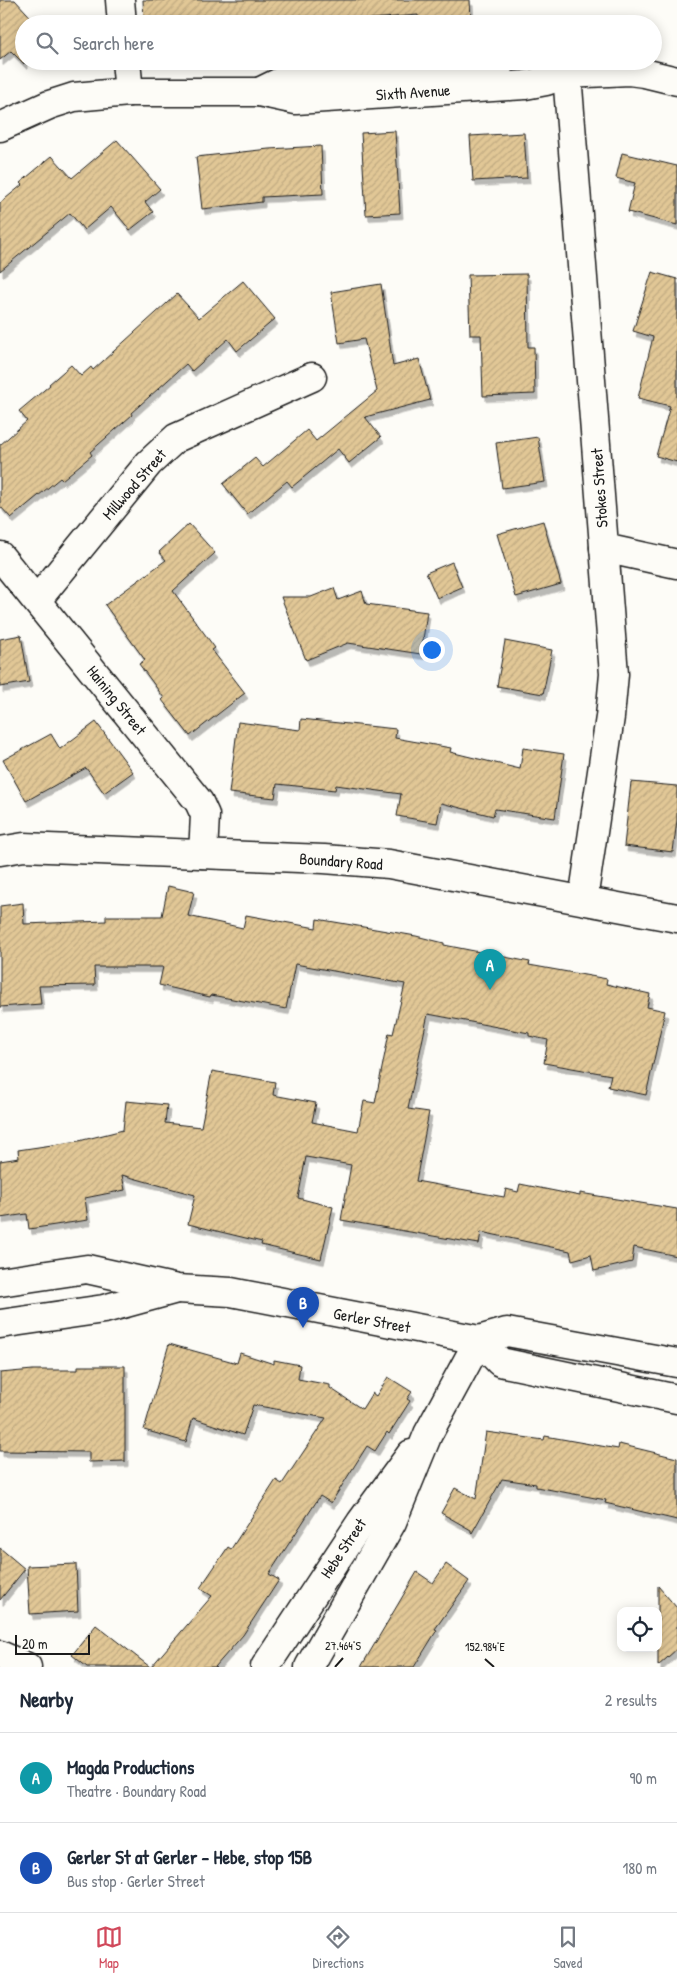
<!DOCTYPE html>
<html lang="en">
<head>
<meta charset="utf-8">
<style>
  body { margin:0; font-family:"Patrick Hand",sans-serif; background:#f6f6f7; color:#1f2937 }
  .controls { position:absolute; right:15px; bottom:15px; display:grid; overflow:hidden; border-radius:10px; box-shadow:0 2px 12px #0003 }
  .controls button { width:45px; height:45px; display:grid; place-items:center; padding:0; border:0; border-bottom:1px solid #e0e1e3; background:#fff; color:#1f2937; font:25px sans-serif }
  .scale { position:absolute; left:15px; bottom:12px; width:75px; box-sizing:border-box; padding-left:5px; border:2px solid #1c1c1c; border-top:0; font-size:14px; line-height:18px; white-space:nowrap; color:#1c1c1c; -webkit-text-stroke:4px #fdfcf7; paint-order:stroke }
  .you { position:absolute; left:431px; top:649px; width:18px; height:18px; margin:-12px; border:4px solid #fff; border-radius:50%; background:#1a73e8; box-shadow:0 0 0 8px #1a73e833 }
  .badge { display:grid; place-items:center; width:32px; height:32px; border-radius:50%; background:#d1495b; color:#fff; font-size:16px; font-weight:700 }
  .pin { position:absolute; translate:-50% -41px; filter:drop-shadow(0 1px 2px #0008) }
  .pin::after { content:''; position:absolute; top:26px; width:18px; height:15px; background:inherit; clip-path:polygon(0 0,100% 0,50% 100%) }
  .list { margin:0; padding:0; list-style:none }
  h2 { display:flex; justify-content:space-between; align-items:center; height:65px; margin:0; padding:0 20px; font-size:21px }
  h2 small { font-size:16px; font-weight:400; color:#747a83 }
  .list li { display:grid; grid-template-columns:32px 1fr auto; gap:15px; align-items:center; box-sizing:border-box; height:90px; padding:0 20px; border-top:1px solid #e0e1e3 }
  .list b { display:block; font-size:19px; white-space:nowrap }
  .list p { margin:0; font-size:16px; white-space:nowrap; color:#747a83 }
  .list em { font-size:16px; font-style:normal; color:#747a83 }
  .icon { flex:none; width:28px; height:28px; fill:none; stroke:currentColor; stroke-width:2; stroke-linecap:round; stroke-linejoin:round }
  .map { position:relative; flex:none; width:677px; height:1667px; overflow:hidden }
  .search { position:absolute; background:#fff; box-shadow:0 2px 12px #0003; left:15px; right:15px; top:15px; height:55px; display:flex; align-items:center; gap:12px; box-sizing:border-box; padding:0 18px; border-radius:28px; color:#747a83; font-size:19px }
  .sheet { height:245px; background:#fff }
  nav { display:flex; justify-content:space-around; align-items:center; box-sizing:border-box; height:70px; border-top:1px solid #e0e1e3; background:#fff; font-size:14px; color:#747a83 }
  nav a { display:grid; justify-items:center; gap:2px }
  nav .on { color:#d1495b }
  .map>svg:first-child { display:block }
</style>
</head>
<body>
<div class="map">
<svg width="677" height="1667" viewBox="0 0 677 1667">
  <defs>
    <pattern id="building-hatch" width="6" height="6" patternUnits="userSpaceOnUse" patternTransform="scale(1.25)"><rect width="6" height="6" fill="#e1c796"/><path d="M-1 1l2-2M0 6l6-6M5 7l2-2" fill="none" stroke="#c0aa81"/></pattern>
    <filter id="shadow"><feDropShadow dx="3" dy="5.5" stdDeviation="0" flood-color="#0004"/></filter>
  </defs>
  <rect width="100%" height="100%" fill="#fdfcf7"/>
  <filter id="ink" filterUnits="userSpaceOnUse"><feTurbulence type="fractalNoise" baseFrequency=".02" numOctaves="2"/><feDisplacementMap in="SourceGraphic" scale="10" xChannelSelector="R" yChannelSelector="G"/><feConvolveMatrix kernelMatrix="1 2 1 2 8 2 1 2 1" color-interpolation-filters="sRGB"/></filter>
  <g filter="url(#ink)">
    <g fill="url(#building-hatch)" stroke="#1c1c1c" filter="url(#shadow)">
      <path d="M0,0h15l22,24h-13v40l-13,-13 -11,9z"/>
      <path d="M143,0h327l1,20 -53,4v-9l-103,9h-171z"/>
      <path d="M395,131l5,82 -34,2 -5,-82z"/>
      <path d="M524,133l3,45 -54,3 -3,-45z"/>
      <path d="M117,140l43,49 -15,13 8,10 -23,18 -19,-23 -27,23 -14,-17 -70,58v-68l22,-18 -2,-2 32,-27 20,22z"/>
      <path d="M321,146l2,48 -61,3v5l-60,7 -6,-52 73,-8z"/>
      <path d="M622,153l55,13v59l-49,-13 7,-29 -19,-5z"/>
      <path d="M652,272l25,7v183l-21,-6 14,-50 -32,-8 15,-61 -20,-6z"/>
      <path d="M527,274l1,73h6l1,47 -52,2 -2,-61h-11l-2,-60z"/>
      <path d="M243,281l32,38 -38,32 -9,-12 -36,32 -6,-7 -55,49 1,2 -42,37 2,3 -30,25 -2,-2 -49,40 -11,-12v-61l27,-24 -8,-10 31,-26 -1,-1 22,-19 10,11 10,-9 2,3 84,-76 22,24z"/>
      <path d="M381,284l12,82 26,-7 11,41 -65,17 16,20 -32,26 -11,-14 -46,38 -5,-6 -40,33 -24,-30 32,-26 8,9 44,-37 9,11 61,-50 -13,-52 -25,4 -8,-51z"/>
      <path d="M538,437l7,45 -43,6 -6,-45z"/>
      <path d="M543,521l18,63 -45,13 -19,-63z"/>
      <path d="M189,524l26,29 -42,38 42,57 -3,2 33,43 -55,43 -28,-36 2,-2 -25,-34 6,-4 -40,-55 61,-45 -7,-8z"/>
      <path d="M452,562l10,25 -25,11 -11,-25z"/>
      <path d="M334,588l4,12 24,-9 4,13 61,8 -6,42 -73,-11 -42,17 -25,-63h30z"/>
      <path d="M21,635l8,47 -29,5v-48z"/>
      <path d="M505,641l47,9 -9,44 -46,-8z"/>
      <path d="M301,719l95,10 -1,9 56,10 -1,4 70,17 3,-21 41,6 -9,64 -60,-9 -2,7 -52,-13 -4,20 -40,-7 4,-22 -65,-9 -1,5 -58,-6 -2,14 -46,-5 9,-71 62,8z"/>
      <path d="M96,722l37,50 -29,21 -18,-25 -60,33 -23,-41 48,-26 9,15z"/>
      <path d="M631,782l46,4v34l-4,32 -49,-6z"/>
      <path d="M168,886l26,6 -6,24 55,12 3,-13 70,13 1,-9 99,17 28,7v2l86,17 -1,3 78,14 -1,5 44,10 -3,13 18,4 -19,84 -38,-8 3,-12 -67,-12 4,-23 -19,-4v-3l-101,-19 -20,95 21,3 -13,69 88,16 2,-8 12,3 2,-8 60,12v-3l97,16v47l-43,-9 -2,15 -38,9 -3,-16 -19,5 -2,-9 -89,-19 -2,12 -138,-24 10,-55 -45,-8 -8,41 35,9 -12,52 -60,-14 1,-3 -74,-18 7,-29 -73,-20 3,15 -40,8 3,22 -59,9 -2,-15 -27,4v-57l19,-3 -1,-8 61,-9 44,-11 3,-29 41,4 -2,18 36,4 11,-56 63,11 -2,13 43,8 -4,19 46,9 6,-30 11,2 14,-70 4,1 12,-50 -110,-20 -9,45 -75,-14 -1,2 -51,-12 4,-18h-69l1,18 -56,1 2,18 -41,3v-101l23,-3 1,21 82,-3v-5h56z"/>
      <path d="M169,1344l68,19 3,-10 34,11v-4l26,5 -2,14 32,6v3l32,21 10,-16 4,3 12,-19 24,15 -5,7 3,2 -21,33 -2,-2 -12,19 -8,-5 -36,57 -11,-7 -51,78 10,6 -36,55 -28,32h-64l61,-71 -12,-8 28,-41 3,2 45,-69 6,4 44,-66 -73,-13 -10,30 -50,-17 -7,24 -42,-12z"/>
      <path d="M78,1366h47v95l-36,1v-10l-89,-1v-78l33,-3h45z"/>
      <path d="M486,1432l58,8 1,-4 73,13 1,-5 58,14v62l-72,-17 1,-3 -70,-13v-3l-34,-5 -30,54 -1,-1v-2l-30,-17 14,-25 21,11z"/>
      <path d="M0,1548l25,21 -25,31z"/>
      <path d="M76,1564l2,47 -48,3 -3,-48z"/>
      <path d="M446,1564l23,17 -34,48 2,1 -23,37h-53l56,-95 16,11z"/>
      <path d="M658,1586l19,22v41l-19,17z"/>
      <path d="M96,1625l54,42h-63l-15,-12z"/>
    </g>
    <g fill="none" stroke-linecap="round" stroke-linejoin="round">
      <g stroke="#1c1c1c" stroke-width="31">
        <g id="street">
          <path d="M120,0l2,24"/>
          <path d="M126,61l3,31"/>
          <path d="M567,74l47,600 -4,43 -27,183"/>
          <path d="M604,548l73,16"/>
          <path d="M37,600l112,-137 27,-25 136,-61"/>
          <path d="M0,1282l87,-13 90,20 54,3 248,48 28,-8 170,31"/>
          <path d="M0,1324l104,-15 69,-19"/>
          <path d="M479,1340l21,22 177,37"/>
          <path d="M0,1655l27,12"/>
          <path d="M265,1667l96,-145 50,-68"/>
          <path d="M309,1667l83,-145 36,-88 51,-94"/>
        </g>
      </g>
      <g stroke="#1c1c1c" stroke-width="31">
        <g id="secondary">
          <path d="M259,92l33,-16 210,-15"/>
          <path d="M0,127l49,-22 25,-8 55,-5h130l37,8 229,-15 21,-4 21,-7 62,-3 15,2 33,8"/>
          <path d="M0,556l199,246 6,13 -2,39"/>
          <path d="M0,851l24,-4 24,1 276,11 65,5 288,54"/>
        </g>
      </g>
      <use href="#street" stroke="#fdfcf7" stroke-width="28"/>
      <use href="#secondary" stroke="#fdfcf7" stroke-width="28"/>
    </g>
  </g>
  <path fill="none" stroke="#1c1c1c" stroke-width="2" d="M485,1659l9,8M335,1667l8,-9"/>
  <g text-anchor="middle" dominant-baseline="central" stroke-width="5" stroke-linejoin="round" paint-order="stroke">
    <g font-size="16" fill="#1c1c1c" stroke="#fdfcf7">
      <text transform="translate(413 92) rotate(-4)">Sixth Avenue</text>
      <text transform="translate(134 484) rotate(-49)">Millwood Street</text>
      <text transform="translate(599 488) rotate(-94)">Stokes Street</text>
      <text transform="translate(117 700) rotate(51)">Haining Street</text>
      <text transform="translate(341 861) rotate(4)">Boundary Road</text>
      <text transform="translate(372 1320) rotate(11)">Gerler Street</text>
      <text transform="translate(343 1548) rotate(-56)">Hebe Street</text>
    </g>
  </g>
  <g font-size="12" text-anchor="middle" fill="#1c1c1c" stroke="#fdfcf7" stroke-width="5" stroke-linejoin="round" paint-order="stroke">
    <text x="343" y="1650">27.464°S</text>
    <text x="485" y="1651">152.984°E</text>
  </g>
</svg>
<div class="controls">
<button><svg class="icon" aria-label="locate" viewBox="0 0 24 24"><circle cx="12" cy="12" r="6"/><path d="M12 2v4M12 18v4M2 12h4M18 12h4"/></svg></button>
</div>
<div class="scale">20 m</div>
<div class="you"></div>
<div class="pin badge" style="left:490px;top:990px;background:#0f9aa8">A</div>
<div class="pin badge" style="left:303px;top:1328px;background:#1a4fb4">B</div>
<div class="search"><svg class="icon" aria-label="search" viewBox="0 0 24 24"><circle cx="10" cy="10" r="6"/><path d="M15 15l6 6"/></svg>Search here</div>
</div>
<section class="sheet">
<h2>Nearby<small>2 results</small></h2>
<ul class="list">
<li><span class="badge" style="background:#0f9aa8">A</span><div><b>Magda Productions</b><p>Theatre · Boundary Road</p></div><em>90 m</em></li>
<li><span class="badge" style="background:#1a4fb4">B</span><div><b>Gerler St at Gerler - Hebe, stop 15B</b><p>Bus stop · Gerler Street</p></div><em>180 m</em></li>
</ul>
</section>
<nav>
<a class="on"><svg class="icon" aria-label="map" viewBox="0 0 24 24"><path d="M3 6l6-2 6 2 6-2v14l-6 2-6-2-6 2zM9 4v14M15 6v14"/></svg>Map</a>
<a><svg class="icon" aria-label="directions" viewBox="0 0 24 24"><path d="M12 3l9 9-9 9-9-9zM9 14v-3h6M13 9l2 2-2 2"/></svg>Directions</a>
<a><svg class="icon" aria-label="saved" viewBox="0 0 24 24"><path d="M7 4h10v16l-5-4-5 4z"/></svg>Saved</a>
</nav>
</body>
</html>
